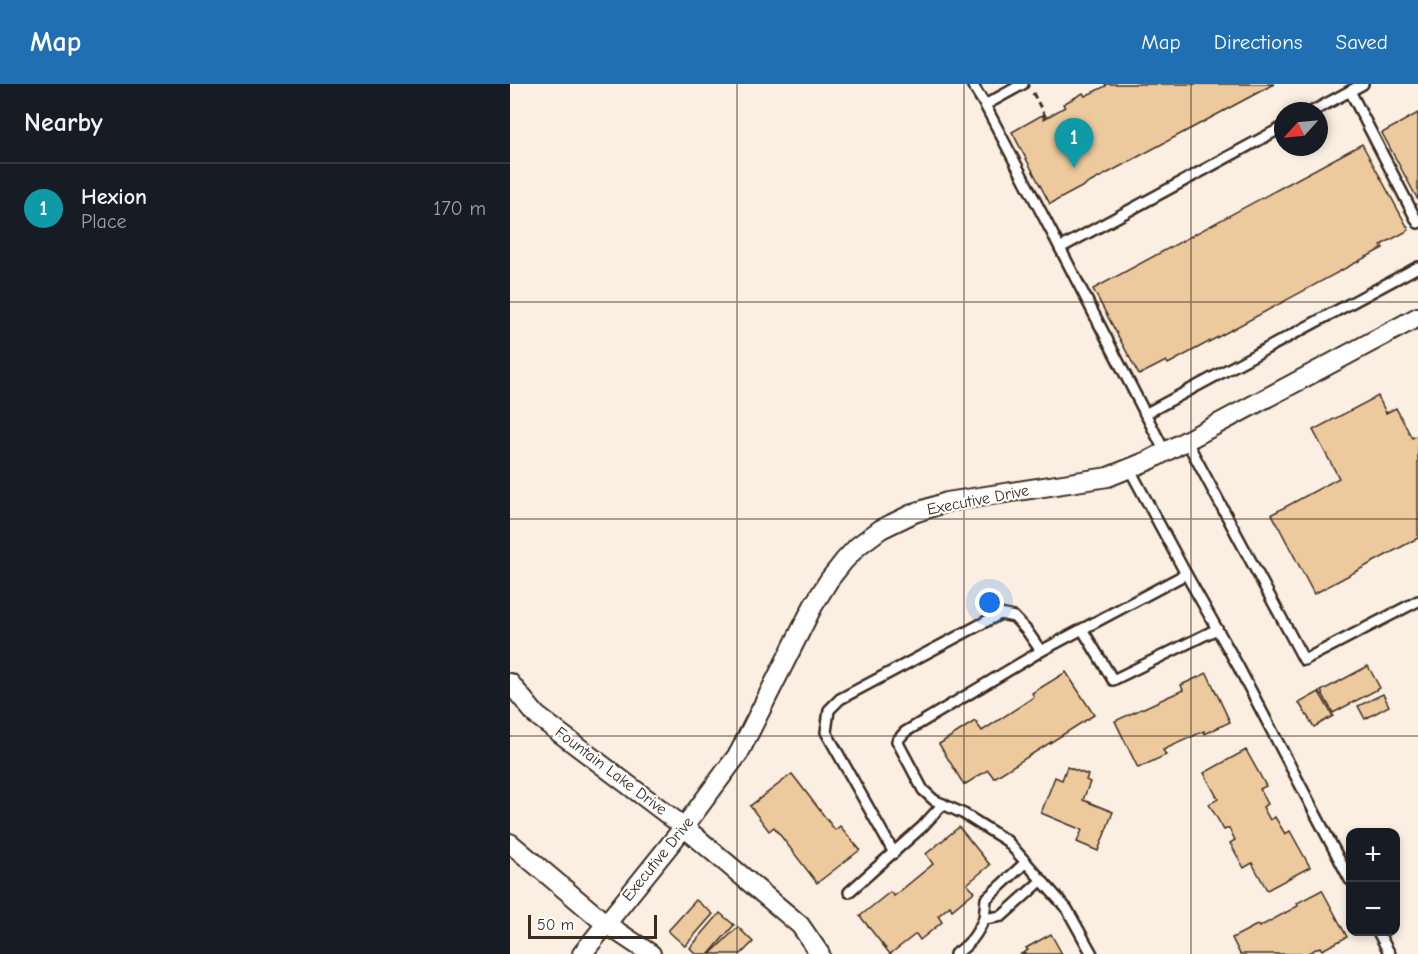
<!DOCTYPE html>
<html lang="en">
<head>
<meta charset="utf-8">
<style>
  body { margin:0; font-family:"Comic Neue",sans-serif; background:#242831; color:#f1f3f6 }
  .controls { position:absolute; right:18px; bottom:18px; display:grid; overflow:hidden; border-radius:12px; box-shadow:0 3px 9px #0003 }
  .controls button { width:54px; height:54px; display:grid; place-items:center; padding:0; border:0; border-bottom:2px solid #363941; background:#171b24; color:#f1f3f6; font:30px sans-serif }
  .compass { position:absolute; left:764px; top:18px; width:54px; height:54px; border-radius:50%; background:#171b24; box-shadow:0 3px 9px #0003; rotate:243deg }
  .scale { position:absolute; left:18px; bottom:15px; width:129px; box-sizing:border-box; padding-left:6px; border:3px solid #3b2a1e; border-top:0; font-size:16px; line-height:21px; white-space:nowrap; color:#3b2a1e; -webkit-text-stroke:4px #fff; paint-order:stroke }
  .you { position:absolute; left:480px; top:519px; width:21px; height:21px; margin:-15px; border:4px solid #fff; border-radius:50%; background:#1a73e8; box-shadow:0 0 0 9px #1a73e833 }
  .badge { display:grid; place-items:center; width:39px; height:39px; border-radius:50%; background:#1f6fb2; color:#fff; font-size:20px; font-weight:700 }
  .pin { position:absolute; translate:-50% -50px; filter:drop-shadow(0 2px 3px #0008) }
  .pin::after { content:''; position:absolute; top:32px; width:21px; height:18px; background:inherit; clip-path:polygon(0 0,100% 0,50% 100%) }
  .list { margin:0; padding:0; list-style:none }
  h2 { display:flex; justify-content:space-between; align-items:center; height:78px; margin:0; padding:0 24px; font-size:26px }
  h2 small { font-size:20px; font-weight:400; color:#9ea1a6 }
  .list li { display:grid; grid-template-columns:39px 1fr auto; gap:18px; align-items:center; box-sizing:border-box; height:90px; padding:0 24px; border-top:2px solid #363941 }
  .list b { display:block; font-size:22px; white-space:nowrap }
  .list p { margin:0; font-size:20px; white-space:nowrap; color:#9ea1a6 }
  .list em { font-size:20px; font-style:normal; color:#9ea1a6 }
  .map { position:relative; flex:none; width:908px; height:870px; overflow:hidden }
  header { display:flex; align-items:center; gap:36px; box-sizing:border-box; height:84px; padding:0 30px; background:#1f6fb2; color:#fff }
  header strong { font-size:28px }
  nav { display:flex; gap:33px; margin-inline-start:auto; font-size:21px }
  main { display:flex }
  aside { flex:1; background:#171b24 }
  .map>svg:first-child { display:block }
</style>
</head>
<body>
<header>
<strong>Map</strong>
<nav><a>Map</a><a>Directions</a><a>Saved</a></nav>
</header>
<main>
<aside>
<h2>Nearby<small></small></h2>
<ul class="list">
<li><span class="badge" style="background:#0f9aa8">1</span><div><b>Hexion</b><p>Place</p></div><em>170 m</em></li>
</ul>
</aside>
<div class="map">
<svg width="908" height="870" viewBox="0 0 908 870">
  <rect width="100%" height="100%" fill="#faefe2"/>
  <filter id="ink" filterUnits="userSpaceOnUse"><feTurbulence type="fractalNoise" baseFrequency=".0167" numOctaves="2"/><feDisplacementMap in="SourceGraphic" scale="12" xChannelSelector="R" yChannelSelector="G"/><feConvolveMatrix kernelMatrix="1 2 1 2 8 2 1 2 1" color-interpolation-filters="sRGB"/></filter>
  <g filter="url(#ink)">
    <g fill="#edc99e" stroke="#3b2a1e" stroke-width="1.5">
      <path d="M595,0h169l-224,120 -38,-72 30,-17 2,4 21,-12 -2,-3 20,-11 2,3 21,-10z"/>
      <path d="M908,29v87l-36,-67z"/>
      <path d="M852,60l47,86 -28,15 2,3 -215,116 -2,-3 -27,14 -46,-86z"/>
      <path d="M868,312l8,17 10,-5 16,30 6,-3v103l-104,56 -42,-80 67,-36 -26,-48z"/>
      <path d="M858,582l12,22 -47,25 -12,-22z"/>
      <path d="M556,588l28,43 -100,63 -6,-8 -24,15 -25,-41 36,-23 7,10 52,-34 -2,-4z"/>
      <path d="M697,589l23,49 -25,12 -1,-3 -41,19 3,5 -28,13 -23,-47 68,-31 -2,-5z"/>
      <path d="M809,608l14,24 -19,11 -15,-24z"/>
      <path d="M873,610l6,12 -24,13 -7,-13z"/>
      <path d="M736,666l20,36 -6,3 8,15 -5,3 7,13 5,-3 10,17 5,-3 20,36 -43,23 -15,-27 -8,5 -14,-25 5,-3 -6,-12 -5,2 -15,-26 9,-5 -14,-26z"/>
      <path d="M557,683l21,8 -2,5 4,2 -7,18 30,12 -15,39 -21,-9 5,-12 -41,-17 14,-36 7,3z"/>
      <path d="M282,690l43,56 5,-4 20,24 -43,33 -43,-56 -5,4 -19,-25z"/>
      <path d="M449,743l31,38 -23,19 7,8 -22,18 -2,-4 -12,10 4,6 -22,18 -4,-6 -26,20 -30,-38 30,-24 4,4 39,-32 -7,-10z"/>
      <path d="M812,806l25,47 -25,13 -2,-3 -14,7h-66l-8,-16 25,-13 2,2 39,-21 -1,-3z"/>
      <path d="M186,816l17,14 -28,32 -17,-15z"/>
      <path d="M210,829l14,12 -25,29h-13l-6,-6z"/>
      <path d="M228,843l15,15 -12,12h-31z"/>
      <path d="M541,850l11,20h-41l7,-4 -2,-2z"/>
    </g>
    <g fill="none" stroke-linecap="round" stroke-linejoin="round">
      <g stroke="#3b2a1e" stroke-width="14">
        <g id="service">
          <path d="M462,0l13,21"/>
          <path d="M513,0l-38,21 75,143"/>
          <path d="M840,7l68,132"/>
          <path d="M803,27l50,-27"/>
          <path d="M635,330l273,-147"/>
          <path d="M676,356l118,220 114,-59"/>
          <path d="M655,368l-105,-204 223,-121"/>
          <path d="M619,384l57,106 52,92 112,214"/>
          <path d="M572,545l31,51 104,-51"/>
          <path d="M384,769l-68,-121 3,-22 11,-11 160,-85 14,3 13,14 14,20"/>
          <path d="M516,778l-40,37 -2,20 18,-3 40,-36"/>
          <path d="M339,808l73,-65 21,-23"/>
          <path d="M868,848l12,22"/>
          <path d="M445,870c15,-9 22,-20 29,-35"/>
          <path d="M582,870l-25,-45 -60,-68 -43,-27 -30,-14 -11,-10 -26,-49 8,-9 136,-81 145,-77"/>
        </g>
      </g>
      <g stroke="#3b2a1e" stroke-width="22">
        <g id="minor">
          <path d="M0,599l26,32 148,112 116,98 20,29"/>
          <path d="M0,759l96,81 45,30"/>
          <path d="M72,870l102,-127 55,-74 74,-147 16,-26 15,-19 14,-15 23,-17 33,-16 33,-11 161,-25 42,-17 268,-143"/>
        </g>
      </g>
      <path stroke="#3b2a1e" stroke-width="3" stroke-dasharray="6 4.5" stroke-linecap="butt" d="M523,9l13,25"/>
      <use href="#service" stroke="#fff" stroke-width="9"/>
      <use href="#minor" stroke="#fff" stroke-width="18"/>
    </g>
  </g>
  <path fill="none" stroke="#3b2a1e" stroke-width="1.5" stroke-opacity="0.55" d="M227,0v870M454,0v870M681,0v870M0,218h908M0,435h908M0,652h908"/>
  <g text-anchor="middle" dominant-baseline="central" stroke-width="4.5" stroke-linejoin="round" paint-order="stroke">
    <g font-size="16" fill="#3b2a1e" stroke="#fff">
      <text transform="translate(468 416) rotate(-11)">Executive Drive</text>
      <text transform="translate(101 687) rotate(37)">Fountain Lake Drive</text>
      <text transform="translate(148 775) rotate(-51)">Executive Drive</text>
    </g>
  </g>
</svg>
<div class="controls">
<button>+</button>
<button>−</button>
</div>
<svg class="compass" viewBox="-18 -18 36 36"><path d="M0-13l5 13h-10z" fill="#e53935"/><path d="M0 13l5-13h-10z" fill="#9ea1a6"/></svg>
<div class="scale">50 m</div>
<div class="you"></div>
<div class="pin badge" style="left:564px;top:84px;background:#0f9aa8">1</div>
</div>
</main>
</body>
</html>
